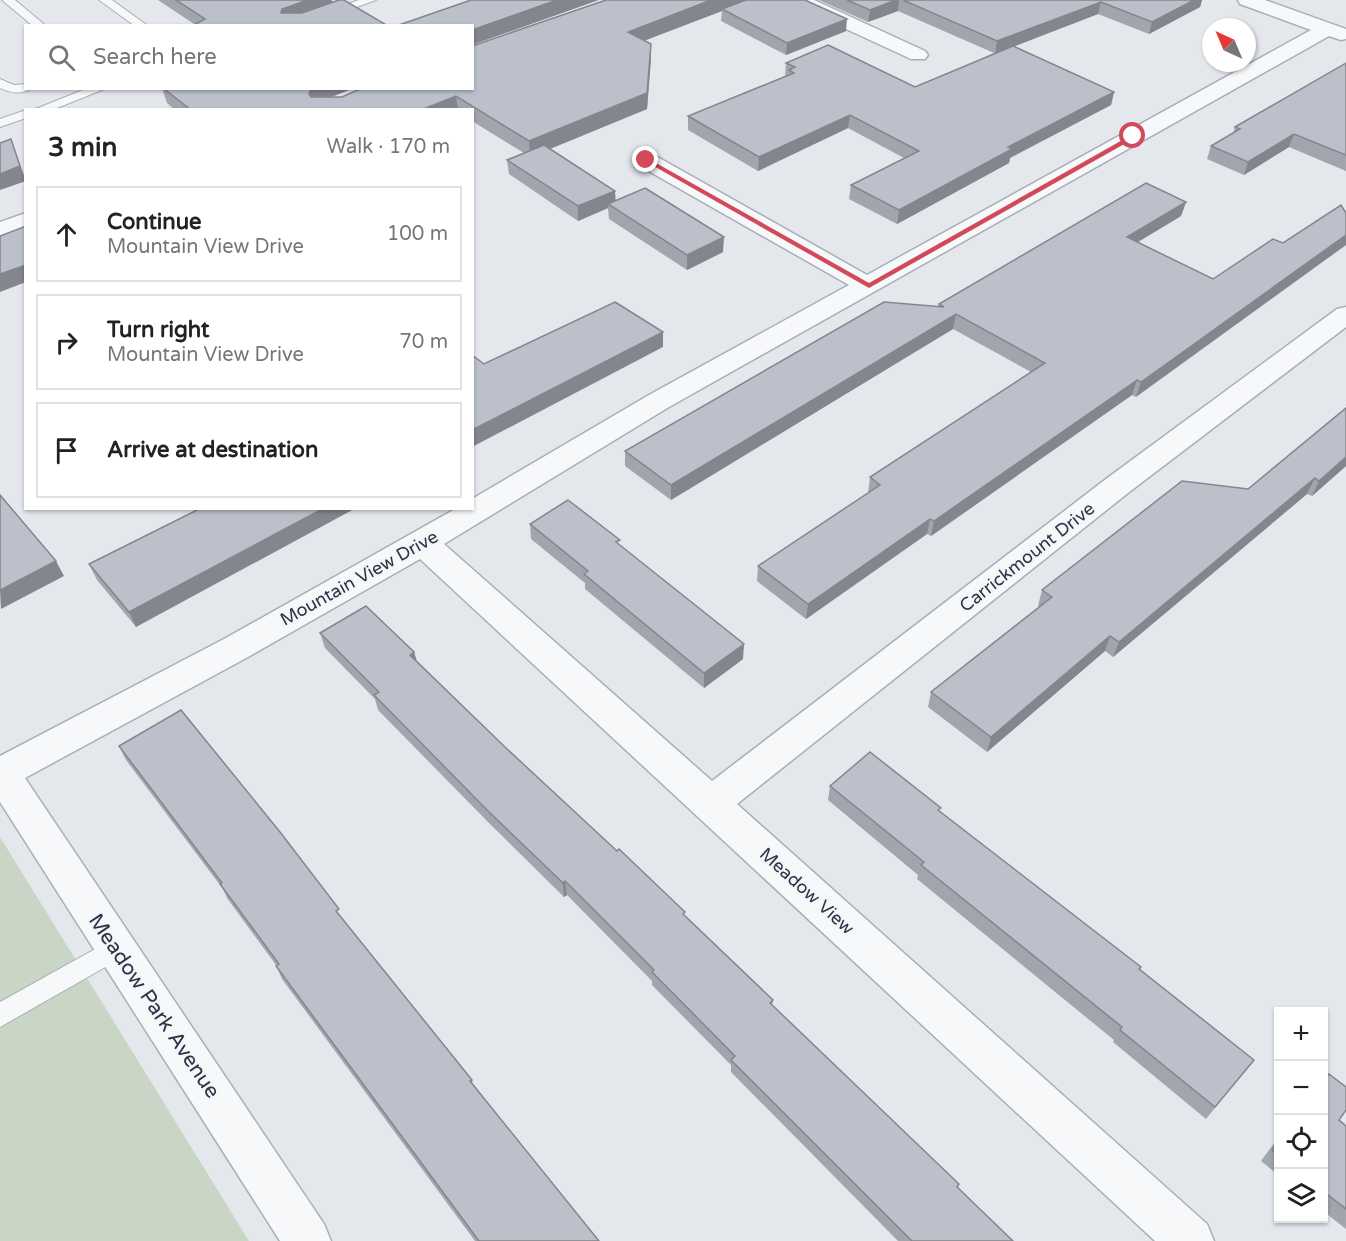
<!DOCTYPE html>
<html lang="en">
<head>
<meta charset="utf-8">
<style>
  body { margin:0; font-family:"Varela Round",sans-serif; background:#f6f6f6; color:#222 }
  .controls { position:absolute; right:18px; bottom:18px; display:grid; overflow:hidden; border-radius:0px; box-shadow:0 2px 4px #0004 }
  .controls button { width:54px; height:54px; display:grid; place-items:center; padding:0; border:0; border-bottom:2px solid #e0e0e0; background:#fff; color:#222; font:30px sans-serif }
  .compass { position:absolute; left:1202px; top:18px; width:54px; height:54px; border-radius:50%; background:#fff; box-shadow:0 2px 4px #0004; rotate:316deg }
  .stop { position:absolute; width:18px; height:18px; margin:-14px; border:4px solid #d1495b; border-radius:50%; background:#fff }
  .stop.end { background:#d1495b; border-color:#fff; box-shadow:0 2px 6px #0008 }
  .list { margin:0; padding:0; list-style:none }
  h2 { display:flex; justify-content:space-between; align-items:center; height:78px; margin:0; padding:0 24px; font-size:26px }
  h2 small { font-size:20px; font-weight:400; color:#767676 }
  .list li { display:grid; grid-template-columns:39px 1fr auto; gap:18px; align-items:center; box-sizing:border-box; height:96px; margin:0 12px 12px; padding:0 12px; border:2px solid #e0e0e0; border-radius:0px }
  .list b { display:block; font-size:22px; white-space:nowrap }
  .list p { margin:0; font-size:20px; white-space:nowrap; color:#767676 }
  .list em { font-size:20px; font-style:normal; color:#767676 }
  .icon { flex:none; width:33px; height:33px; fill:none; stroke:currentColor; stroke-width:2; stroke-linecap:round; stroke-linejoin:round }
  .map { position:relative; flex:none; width:1346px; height:1241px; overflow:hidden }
  .search { position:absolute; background:#fff; box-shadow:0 2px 4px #0004; left:24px; top:24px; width:450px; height:66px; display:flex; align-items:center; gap:15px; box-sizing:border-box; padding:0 21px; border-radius:0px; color:#767676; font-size:22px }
  .panel { position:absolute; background:#fff; box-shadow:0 2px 4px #0004; left:24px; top:108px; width:450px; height:402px; border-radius:0px }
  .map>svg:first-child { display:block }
</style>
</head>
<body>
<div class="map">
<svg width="1346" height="1241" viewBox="0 0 1346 1241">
  <rect width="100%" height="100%" fill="#e4e7ec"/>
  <path fill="#c9d6c5" d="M0,837l249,404h-249z"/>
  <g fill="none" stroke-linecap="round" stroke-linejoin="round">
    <g stroke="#a9aeb7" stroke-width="2">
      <g id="lane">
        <path d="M2,0h13l31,26h-13z"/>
        <path d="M99,0h13l36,26h-13z"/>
        <path d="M359,0h17l-72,26h-18z"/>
        <path d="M0,79l14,6 12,-1v4h6c-9,7 -22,5 -32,0z"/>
        <path d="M88,88h19l-55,22h-19z"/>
        <path d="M26,110v8l-26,9v-8z"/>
        <path d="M115,938l8,3 4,8 -4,8 -123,70v-25z"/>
      </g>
    </g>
    <g stroke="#a9aeb7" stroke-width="3">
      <g id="street">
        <path d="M790,0h24l111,51 3,4 -3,4h-14l-119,-55z"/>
        <path d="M1238,0h27l81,29v10l-5,1 -12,-4 -660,371 -225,137 268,237 394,-302 231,-170 9,-2v20l-218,166 -391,311 470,420 7,17h-59l-735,-682 -172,98 -223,121 299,446 7,17h-51l-280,-439v-46l224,-117 233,-131h15v-9l177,-104 200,-110 -211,-120 -3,-5 3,-5 8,-2 8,2 213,120 444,-245 -71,-26z"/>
        <path d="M26,213v16l-26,8v-15z"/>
      </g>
    </g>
    <use href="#lane" fill="#f7f8fa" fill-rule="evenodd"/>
    <use href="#street" fill="#f7f8fa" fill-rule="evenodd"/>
  </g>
  <g fill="#a1a5ae">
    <path d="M158,0h174v2l-138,22z"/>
    <path d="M606,0h199l41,31 -60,24 -65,-34 1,-10 -77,29 6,19 -4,50 -97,40 65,42v10l108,51 -36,18 -78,-51 -1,-11 -30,13 -69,-47 -2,-14 17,-7 -52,-32v-11h-297l-8,-7 -5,-15h192l-22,9h10z"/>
    <path d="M819,0h383l-2,7 -51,27 -51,-20 -84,32 100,46 -3,13 -101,53 -1,5 -112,61 -48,-25 2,-14 53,-27 -56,-30 -90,43 -70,-41v-14l97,-40 1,-13 129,24 79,-34 -96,-42 -30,11z"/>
    <path d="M1346,63v108l-57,-24 -45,28 -37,-16 4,-13 22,-13 2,-6z"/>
    <path d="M1186,202l-5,14 -43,26 75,37 -77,118 -4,-2 -201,141 -4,-2 -121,85 -49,-38 1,-15 110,-73 2,-16 161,-105 -78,-43 -282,171 -46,-34v-15l313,-145 1,-2z"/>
    <path d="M1346,466l-34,30 -5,-2 -194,163 -8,-6 -118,101 -59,-45 3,-15 108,-85 -1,-1 4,-16 206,-101z"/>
    <path d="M201,508l-65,119 -39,-47 -8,-16z"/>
    <path d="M530,524l90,21 123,114 -39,29 -119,-99v-6l-54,-44z"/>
    <path d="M320,633l94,19 3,9 89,87 179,168 88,84 -1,6 187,178 -1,3 55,54h-115l-167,-169v-7l-79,-80v-4l-85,-86 -3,2 -74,-73 -112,-114 -3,-11 -50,-51z"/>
    <path d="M119,746l223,172 130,162 1,5 126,156h-124l-193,-262 -6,-14 -49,-67 -4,-9 -97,-129z"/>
    <path d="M830,786l110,26 201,155 -1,2 114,91 -48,59 -93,-77 1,-2 -197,-161 1,-4 -90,-75z"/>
    <path d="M1329,1074l10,46 7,6v103l-23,-18v-131z"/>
    <path d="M1278,1138v37l-17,-14z"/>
  </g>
  <g fill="#83868d">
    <path d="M308,0h24l1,7 -48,17 -4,-11 1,-4z"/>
    <path d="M557,0h42l-127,45v-15z"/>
    <path d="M711,0h35l-24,9v2l-94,36v-15z"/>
    <path d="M896,0h3l-1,11 -30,11 2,-12z"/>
    <path d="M1194,0h8l-2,7 -51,27 3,-12z"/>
    <path d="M1101,2l-3,12 -103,40 2,-13z"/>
    <path d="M847,19l-1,12 -60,24 1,-12z"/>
    <path d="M651,44v15l-4,50 -117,48 -1,-16z"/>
    <path d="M311,88h43l-39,15 -6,-9z"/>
    <path d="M1114,92l-3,13 -101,53 -1,5 -112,61 2,-14 109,-63z"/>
    <path d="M456,96l2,14h-37z"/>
    <path d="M850,115l-2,13 -90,43 1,-14z"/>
    <path d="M1294,134l-5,13 -45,28 4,-13z"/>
    <path d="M11,139l15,42 -26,9v-16z"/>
    <path d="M615,191l1,14 -8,-1v4l-30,13v-15z"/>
    <path d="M1186,202l-5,14 -58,35 4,-14z"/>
    <path d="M1346,235v10l-210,152 5,-15z"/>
    <path d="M724,237l-1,15 -36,18v-15z"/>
    <path d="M26,265v17l-26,10v-18z"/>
    <path d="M956,314l-3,15 -282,171v-15z"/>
    <path d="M663,332v15l-191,100v-17z"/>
    <path d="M1137,380l-5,15 -201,141 3,-15z"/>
    <path d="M1346,457v9l-34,30 7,-15z"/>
    <path d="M1315,478l-8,16 -194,163 6,-15z"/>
    <path d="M324,508h32l-220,119 -7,-15z"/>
    <path d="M930,519l-3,15 -121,85 2,-15z"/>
    <path d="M56,561l8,15 -63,33 -1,-19z"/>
    <path d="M1110,636l-5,15 -118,101 4,-15z"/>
    <path d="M744,644l-1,15 -39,29v-15z"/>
    <path d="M414,652l4,15 -8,-12z"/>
    <path d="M565,881l2,14 -3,2 -1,-14z"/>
  </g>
  <g fill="#bbc0ca" stroke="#83868d" stroke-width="1.5">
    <path d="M176,0h132l-26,9 -1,4h21l37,-13h5l44,26h-196l13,-7z"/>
    <path d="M471,0h86l-85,30v-4h-76z"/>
    <path d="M606,0h105l-83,32 23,12 -4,49 -118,48 -73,-45 -35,14h-230l-28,-22h148l-2,6 2,3h31l20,-9h110v-42z"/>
    <path d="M746,0h59l42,19 -60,24 -65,-34z"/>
    <path d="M847,0h49l-26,10z"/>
    <path d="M903,0h291l-42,22 -51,-20 -104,39z"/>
    <path d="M828,45l87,42 98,-41 101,46 -106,55 4,2 -113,61 -48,-25 68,-34 -69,-36 -91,42 -71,-41 106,-43 -5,-3 6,-3 -9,-4z"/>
    <path d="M1346,63v92l-52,-21 -46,28 -37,-16 29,-17 -5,-2z"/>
    <path d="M11,139l9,27 -20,8v-31z"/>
    <path d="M544,145l71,46 -37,15 -71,-46z"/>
    <path d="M1146,183l40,19 -59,35 86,42 60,-40 10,4 58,-38 5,8v22l-205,147 -4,-2 -203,141 -4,-2 -122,85 -50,-38 122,-81 -10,-8 175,-114 -89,-49 -285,171 -46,-34 259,-149 60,5 -5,-3z"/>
    <path d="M645,188l79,49 -37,18 -79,-51z"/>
    <path d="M26,226v39l-26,9v-38z"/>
    <path d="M615,302l48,30 -191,98v-75l12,9z"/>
    <path d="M1346,408v49l-27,24 -4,-3 -196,164 -9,-6 -119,101 -60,-45 121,-95 -10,-7 140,-109 66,8z"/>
    <path d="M0,495l56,66 -56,29z"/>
    <path d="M568,500l52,40 -4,2 128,102 -40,29 -120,-99 4,-3 -58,-47z"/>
    <path d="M201,508h123l-195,104 -40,-48z"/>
    <path d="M366,606l48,46 -4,3 96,93 111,103 2,-2 66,63 -2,2 90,86 -3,3 189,181 -2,3 56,54h-101l-181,-181 4,-4 -83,-84 2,-2 -89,-89 -2,2 -76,-73 -113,-115 5,-3 -59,-59z"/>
    <path d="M181,710l99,122 59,77 -3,2 136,169 -2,1 129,160h-120l-203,-275 3,-2 -59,-80 2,-1 -103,-137z"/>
    <path d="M870,752l71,56 -3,2 203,157 -2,2 115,91 -39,47 -95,-77 2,-3 -201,-162 3,-3 -94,-76z"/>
    <path d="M1329,1074l17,13v23l-7,10 7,6v83l-23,-18v-110z"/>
    <path d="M1278,1141v14l-6,-5z"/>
  </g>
  <path fill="#d1495b" d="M1133,134l2,4 -266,150 -226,-128 6,-1 220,124z"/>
  <g text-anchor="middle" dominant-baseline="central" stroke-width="5" stroke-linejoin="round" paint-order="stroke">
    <g font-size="18" fill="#2b3445" stroke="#f4f6f9">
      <text transform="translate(1027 557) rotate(-38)">Carrickmount Drive</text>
      <text transform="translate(359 578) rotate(-29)">Mountain View Drive</text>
      <text transform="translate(807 891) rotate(42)">Meadow View</text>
    </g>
    <g font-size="21" fill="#2b3445" stroke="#f4f6f9">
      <text transform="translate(154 1006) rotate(56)">Meadow Park Avenue</text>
    </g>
  </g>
</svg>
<div class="controls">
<button>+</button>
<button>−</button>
<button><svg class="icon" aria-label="locate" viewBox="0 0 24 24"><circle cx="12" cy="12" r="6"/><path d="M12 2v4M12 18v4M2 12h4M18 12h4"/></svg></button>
<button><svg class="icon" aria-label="layers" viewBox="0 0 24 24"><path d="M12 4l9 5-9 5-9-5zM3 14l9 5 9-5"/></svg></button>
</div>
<svg class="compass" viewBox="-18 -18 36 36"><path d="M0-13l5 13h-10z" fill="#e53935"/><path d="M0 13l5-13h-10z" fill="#767676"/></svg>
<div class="stop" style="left:1133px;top:136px"></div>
<div class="stop end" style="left:646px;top:160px"></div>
<div class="search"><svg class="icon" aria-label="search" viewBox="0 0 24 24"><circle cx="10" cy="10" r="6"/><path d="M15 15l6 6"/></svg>Search here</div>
<section class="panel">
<h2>3 min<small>Walk · 170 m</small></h2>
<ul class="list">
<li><svg class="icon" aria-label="ahead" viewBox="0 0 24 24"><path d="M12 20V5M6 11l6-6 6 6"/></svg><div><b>Continue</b><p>Mountain View Drive</p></div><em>100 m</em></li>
<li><svg class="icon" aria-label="right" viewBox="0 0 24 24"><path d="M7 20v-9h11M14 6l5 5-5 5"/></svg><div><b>Turn right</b><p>Mountain View Drive</p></div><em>70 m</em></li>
<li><svg class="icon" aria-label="arrive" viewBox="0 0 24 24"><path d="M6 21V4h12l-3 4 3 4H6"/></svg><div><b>Arrive at destination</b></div></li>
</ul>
</section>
</div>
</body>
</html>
